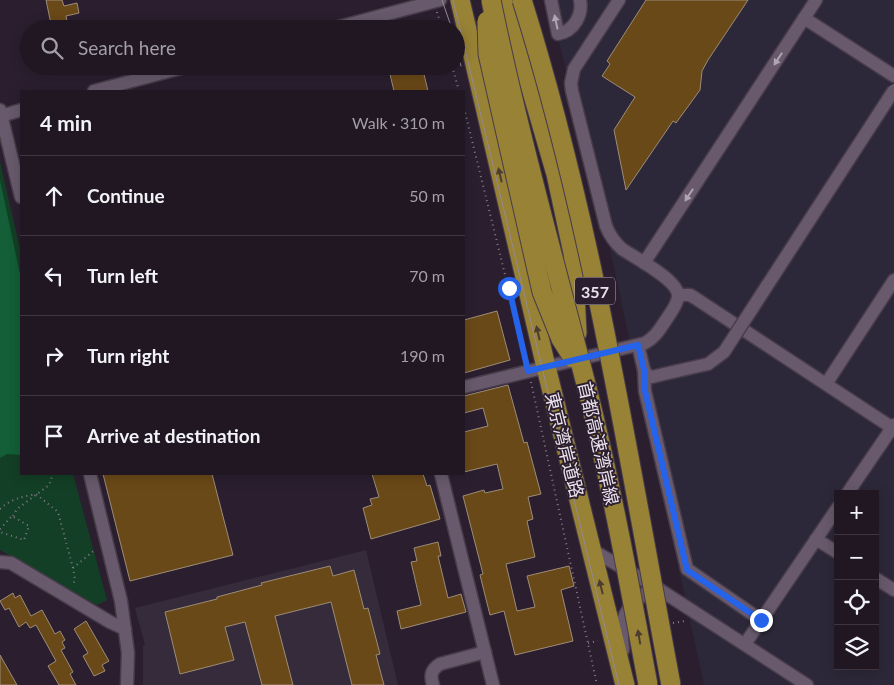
<!DOCTYPE html>
<html lang="en">
<head>
<meta charset="utf-8">
<style>
  body { margin:0; font-family:Lato,"Noto Sans JP",sans-serif; background:#28202b; color:#f1f3f6 }
  .controls { position:absolute; right:15px; bottom:15px; display:grid; overflow:hidden; border-radius:0px; box-shadow:0 2px 12px #0003 }
  .controls button { width:45px; height:45px; display:grid; place-items:center; padding:0; border:0; border-bottom:1px solid #3d3641; background:#201723; color:#f1f3f6; font:25px sans-serif }
  .stop { position:absolute; width:15px; height:15px; margin:-11px; border:4px solid #2563eb; border-radius:50%; background:#fff }
  .stop.end { background:#2563eb; border-color:#fff; box-shadow:0 1px 5px #0008 }
  .list { margin:0; padding:0; list-style:none }
  h2 { display:flex; justify-content:space-between; align-items:center; height:65px; margin:0; padding:0 20px; font-size:21px }
  h2 small { font-size:16px; font-weight:400; color:#a29fa6 }
  .list li { display:grid; grid-template-columns:32px 1fr auto; gap:15px; align-items:center; box-sizing:border-box; height:80px; padding:0 20px; border-top:1px solid #3d3641 }
  .list b { display:block; font-size:19px; white-space:nowrap }
  .list em { font-size:16px; font-style:normal; color:#a29fa6 }
  .icon { flex:none; width:28px; height:28px; fill:none; stroke:currentColor; stroke-width:2; stroke-linecap:round; stroke-linejoin:round }
  .map { position:relative; flex:none; width:894px; height:685px; overflow:hidden }
  .search { position:absolute; background:#201723; box-shadow:0 2px 12px #0003; left:20px; top:20px; width:445px; height:55px; display:flex; align-items:center; gap:12px; box-sizing:border-box; padding:0 18px; border-radius:28px; color:#a29fa6; font-size:19px }
  .panel { position:absolute; background:#201723; box-shadow:0 2px 12px #0003; left:20px; top:90px; width:445px; height:385px; border-radius:0px }
  .map>svg:first-child { display:block }
</style>
</head>
<body>
<div class="map">
<svg width="894" height="685" viewBox="0 0 894 685">
  <rect width="100%" height="100%" fill="#2b1f2f"/>
  <path fill="#2c2839" fill-rule="evenodd" d="M548,0h346v685h-190l-107,-496zM838,494h37v172h-37z"/>
  <path fill="#352b3a" d="M366,550l32,135h-255v-39l2,-1 -10,-37z"/>
  <path fill="#133f26" d="M0,162l21,91v221h52l34,126 -10,5 -97,-55z"/>
  <path fill="#145f37" d="M0,180l21,99v176l-14,-1 -7,4z"/>
  <g fill="#6a4918" stroke="#9c8c78">
    <path d="M46,0h16l2,6 13,-3 2,10 -13,3 3,13h-17z"/>
    <path d="M646,0h102l-40,60 -6,11 -2,19 -24,33 -3,-2 -47,69 -12,-60 21,-33 -33,-21 8,-12 -3,-3z"/>
    <path d="M388,66h34l6,25h-34z"/>
    <path d="M497,311l13,49 -46,13v-53z"/>
    <path d="M508,385l16,58 3,-1 14,52 -13,3 5,22 -6,2 8,36 -29,7 11,47 18,-4 -8,-31 42,-10 5,20 -13,4 12,51 -58,14 -11,-44 -14,4 -10,-40 3,-1 -20,-78 21,-6 1,3 18,-4 -6,-25 -33,8v-40l24,-6 -5,-18 -19,5v-17z"/>
    <path d="M103,474h109l21,81 -103,26z"/>
    <path d="M372,474h51l4,12 3,-1 10,34 -69,20 -8,-31 9,-3 -2,-6 9,-2z"/>
    <path d="M438,542l3,14h-3l10,42 13,-4 5,18 -65,17 -4,-18 24,-6 -10,-43 6,-1 -3,-13z"/>
    <path d="M330,566l3,10 21,-6 10,39 4,-1 12,46 -4,1 8,30h-32l-21,-83 -56,14 18,69h-31l-17,-63 -20,5 9,33 -54,14 -15,-62 52,-13v-2l45,-12 -1,-2z"/>
    <path d="M13,593l2,5 5,-3 11,21 11,-6 13,24 5,-3 5,9 -3,2 3,6 -4,2 12,22 -3,2 6,11h-17l-11,-19 8,-5 -20,-36 -6,3 -4,-6 -7,5 -10,-19 -4,2 -5,-9z"/>
    <path d="M86,621l23,40 -7,4 3,6 -11,5 -11,-20 5,-3 -14,-24z"/>
    <path d="M0,655l17,30h-17z"/>
  </g>
  <g fill="none" stroke-linecap="round" stroke-linejoin="round">
    <g stroke="#483c4a" stroke-width="15">
      <g id="minor">
        <path d="M551,0l7,34c16,-3 25,-19 22,-34"/>
        <path d="M804,18l90,58"/>
        <path d="M331,29l109,-29"/>
        <path d="M94,91l95,-25"/>
        <path d="M0,110l21,87"/>
        <path d="M1,116l20,-6"/>
        <path d="M644,263l172,-263"/>
        <path d="M679,295h11l5,3 199,131"/>
        <path d="M638,345l6,25 3,5 5,2 12,-3"/>
        <path d="M644,370l1,21 42,178 74,51"/>
        <path d="M826,384l68,-104"/>
        <path d="M464,387l181,-44c11,-6 16,-16 23,-26 4,-6 10,-14 10,-21 1,-16 -43,-38 -56,-47 -8,-7 -12,-13 -16,-23l-34,-135 -1,-8 3,-14 45,-69"/>
        <path d="M90,474l31,127 7,52 -1,32"/>
        <path d="M441,474l52,211"/>
        <path d="M847,494l47,-69"/>
        <path d="M816,539l22,14"/>
        <path d="M592,550l62,36 153,99"/>
        <path d="M0,562l11,1 99,59 15,7"/>
        <path d="M875,578l19,12"/>
        <path d="M745,644l93,-137"/>
        <path d="M623,650c-4,-39 3,-41 31,-64"/>
        <path d="M433,685c-3,-10 -2,-15 7,-21l45,-12"/>
      </g>
    </g>
    <g stroke="#483c4a" stroke-width="21">
      <g id="highway">
        <path d="M460,0l86,367 79,318"/>
        <path d="M502,0l20,57 34,117 17,79 4,80"/>
      </g>
    </g>
    <g stroke="#867b89" stroke-width="2" stroke-dasharray="1 4" stroke-linecap="butt">
      <path d="M437,12l5,17"/>
      <path d="M452,66l7,25"/>
      <path d="M464,108l62,252"/>
      <path d="M531,382l66,303"/>
      <path d="M0,509c10,-10 22,-12 36,-15l22,18 15,56 2,12 -3,6"/>
      <path d="M13,516l4,-7 32,-24 4,-11"/>
      <path d="M0,529l12,-13 17,10 -5,14 -24,-8"/>
      <path d="M73,568l23,-19"/>
      <path d="M673,623l12,-2"/>
      <path d="M588,643l10,-2"/>
    </g>
    <use href="#minor" stroke="#685a6c" stroke-width="12"/>
    <use href="#highway" stroke="#988235" stroke-width="19"/>
    <g stroke="#948996" stroke-width="1">
      <path d="M442,0l10,29"/>
      <path d="M453,0l166,685"/>
      <path d="M456,47l5,19"/>
    </g>
    <g stroke="#483c4a" stroke-width="15" stroke-linecap="butt">
      <path id="minor-bridge" d="M664,374l44,-10 16,-12 170,-262"/>
    </g>
    <g stroke="#483c4a" stroke-width="21" stroke-linecap="butt">
      <g id="highway-bridge">
        <path d="M491,0c27,132 64,262 97,392 24,97 42,195 60,293"/>
        <path d="M522,0c70,223 106,456 149,685"/>
        <path d="M487,21l1,33 54,238 19,47 12,19"/>
      </g>
    </g>
    <use href="#minor-bridge" stroke="#685a6c" stroke-width="12"/>
    <use href="#highway-bridge" stroke="#988235" stroke-width="19"/>
  </g>
  <defs><path id="oneway-solid" d="M-6-.8H1V-3.2L6.5 0L1 3.2V.8H-6Z" transform="scale(1.25)"/></defs>
  <g fill="#b0a5b3">
    <use href="#oneway-solid" transform="translate(556 22) rotate(-102)"/>
    <use href="#oneway-solid" transform="translate(778 59) rotate(123)"/>
    <use href="#oneway-solid" transform="translate(689 195) rotate(123)"/>
  </g>
  <g fill="#4c3d31">
    <use href="#oneway-solid" transform="translate(500 175) rotate(-103)"/>
    <use href="#oneway-solid" transform="translate(538 333) rotate(-103)"/>
    <use href="#oneway-solid" transform="translate(601 587) rotate(-104)"/>
    <use href="#oneway-solid" transform="translate(639 637) rotate(-100)"/>
  </g>
  <g fill="none" stroke-linecap="round" stroke-linejoin="round">
    <path stroke="#2563eb" stroke-width="6" d="M509,288l19,83 110,-26 6,25 1,21 42,179 74,50"/>
  </g>
  <g text-anchor="middle" dominant-baseline="central" stroke-width="4" stroke-linejoin="round" paint-order="stroke">
    <rect fill="#2b1f2f" stroke="#b1a8b4" stroke-width="1" x="575" y="277.5" width="40" height="27" rx="4"/>
    <g font-size="16" font-weight="bold" fill="#ebe2ed">
      <text x="595" y="291">357</text>
    </g>
    <g font-size="18" fill="#ebe2ed" stroke="#2b1f2f">
      <text transform="translate(599 443) rotate(77)">首都高速湾岸線</text>
      <text transform="translate(565 445) rotate(76)">東京湾岸道路</text>
    </g>
  </g>
</svg>
<div class="controls">
<button>+</button>
<button>−</button>
<button><svg class="icon" aria-label="locate" viewBox="0 0 24 24"><circle cx="12" cy="12" r="6"/><path d="M12 2v4M12 18v4M2 12h4M18 12h4"/></svg></button>
<button><svg class="icon" aria-label="layers" viewBox="0 0 24 24"><path d="M12 4l9 5-9 5-9-5zM3 14l9 5 9-5"/></svg></button>
</div>
<div class="stop" style="left:509px;top:288px"></div>
<div class="stop end" style="left:761px;top:620px"></div>
<div class="search"><svg class="icon" aria-label="search" viewBox="0 0 24 24"><circle cx="10" cy="10" r="6"/><path d="M15 15l6 6"/></svg>Search here</div>
<section class="panel">
<h2>4 min<small>Walk · 310 m</small></h2>
<ul class="list">
<li><svg class="icon" aria-label="ahead" viewBox="0 0 24 24"><path d="M12 20V5M6 11l6-6 6 6"/></svg><div><b>Continue</b></div><em>50 m</em></li>
<li><svg class="icon" aria-label="left" viewBox="0 0 24 24"><path d="M17 20v-9H6M10 6l-5 5 5 5"/></svg><div><b>Turn left</b></div><em>70 m</em></li>
<li><svg class="icon" aria-label="right" viewBox="0 0 24 24"><path d="M7 20v-9h11M14 6l5 5-5 5"/></svg><div><b>Turn right</b></div><em>190 m</em></li>
<li><svg class="icon" aria-label="arrive" viewBox="0 0 24 24"><path d="M6 21V4h12l-3 4 3 4H6"/></svg><div><b>Arrive at destination</b></div></li>
</ul>
</section>
</div>
</body>
</html>
